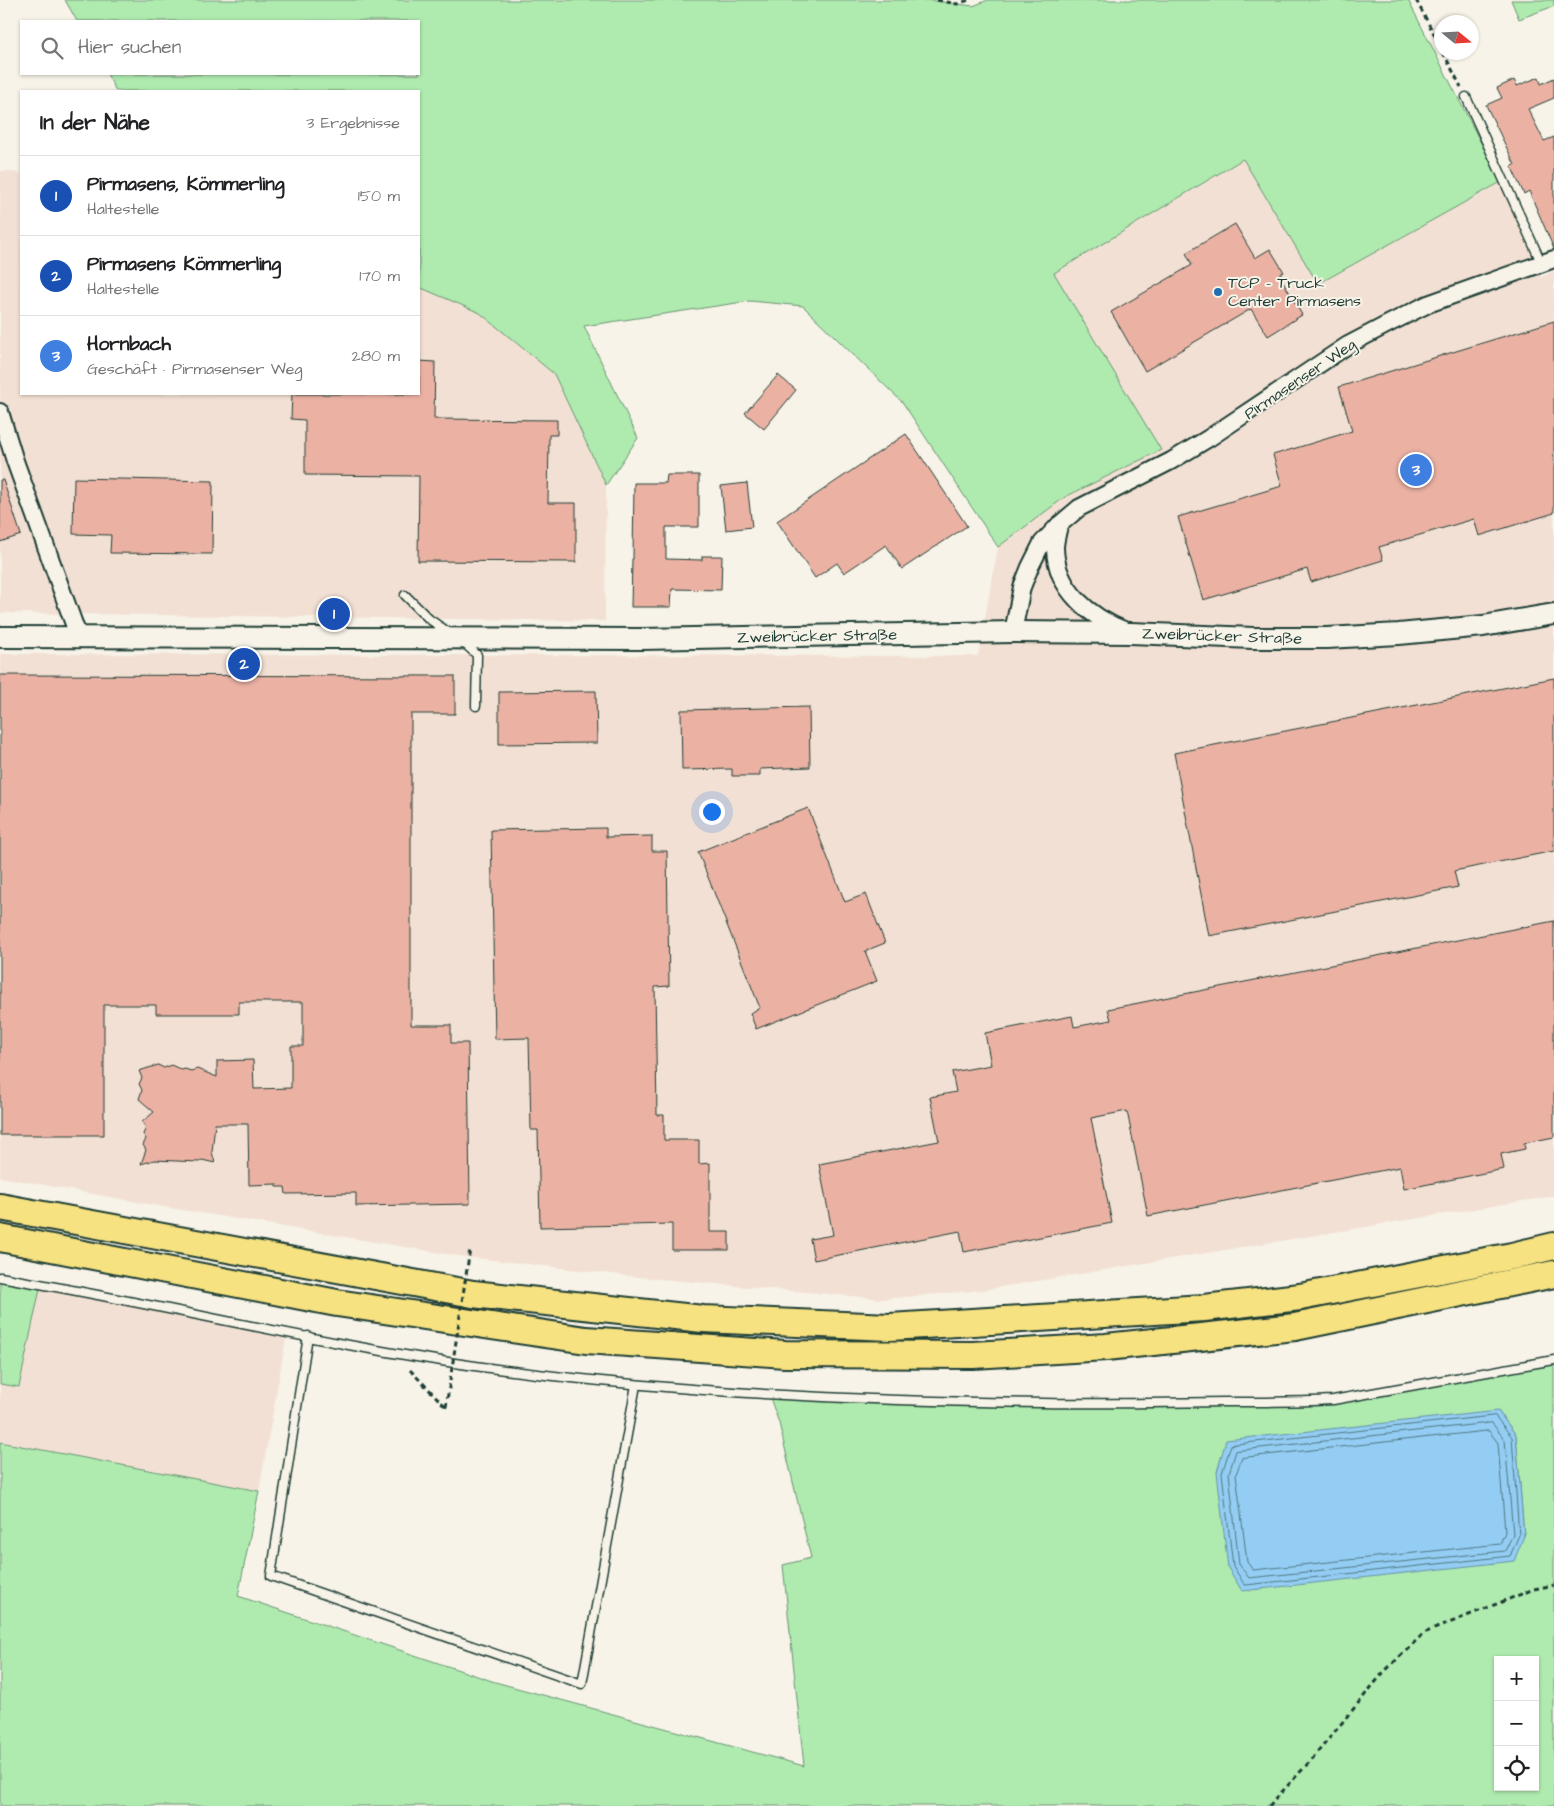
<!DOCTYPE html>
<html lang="de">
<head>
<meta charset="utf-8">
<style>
  body { margin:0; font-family:"Architects Daughter",sans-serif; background:#f6f6f6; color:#202124 }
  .controls { position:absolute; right:15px; bottom:15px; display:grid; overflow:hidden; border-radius:0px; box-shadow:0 1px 4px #0004 }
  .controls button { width:45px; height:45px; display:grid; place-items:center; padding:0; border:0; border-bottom:1px solid #e0e0e0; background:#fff; color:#202124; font:25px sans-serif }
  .compass { position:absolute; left:1434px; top:15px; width:45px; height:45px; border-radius:50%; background:#fff; box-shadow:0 1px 4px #0004; rotate:108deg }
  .you { position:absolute; left:711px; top:811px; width:18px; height:18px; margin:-12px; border:4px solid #fff; border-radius:50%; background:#1a73e8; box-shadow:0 0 0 8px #1a73e833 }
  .badge { display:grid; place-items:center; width:32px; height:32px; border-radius:50%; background:#b45309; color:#fff; font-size:16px; font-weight:700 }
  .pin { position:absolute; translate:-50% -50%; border:2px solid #fff; box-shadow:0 1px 5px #0006 }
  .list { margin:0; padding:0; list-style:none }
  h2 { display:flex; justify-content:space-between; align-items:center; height:65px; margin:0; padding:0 20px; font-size:21px }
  h2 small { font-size:16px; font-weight:400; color:#757577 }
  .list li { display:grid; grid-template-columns:32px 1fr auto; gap:15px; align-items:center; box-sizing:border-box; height:80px; padding:0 20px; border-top:1px solid #e0e0e0 }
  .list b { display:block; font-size:19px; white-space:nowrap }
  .list p { margin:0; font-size:16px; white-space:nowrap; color:#757577 }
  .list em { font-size:16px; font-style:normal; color:#757577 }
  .icon { flex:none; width:28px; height:28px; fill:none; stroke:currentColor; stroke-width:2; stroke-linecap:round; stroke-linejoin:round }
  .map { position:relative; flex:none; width:1554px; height:1806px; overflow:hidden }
  .search { position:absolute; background:#fff; box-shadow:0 1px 4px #0004; left:20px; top:20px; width:400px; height:55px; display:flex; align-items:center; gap:12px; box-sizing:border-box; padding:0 18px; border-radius:0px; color:#757577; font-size:19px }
  .panel { position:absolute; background:#fff; box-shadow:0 1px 4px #0004; left:20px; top:90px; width:400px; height:305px; border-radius:0px }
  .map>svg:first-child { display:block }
</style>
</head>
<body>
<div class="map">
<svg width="1554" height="1806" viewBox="0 0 1554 1806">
  <rect width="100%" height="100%" fill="#f7f3e8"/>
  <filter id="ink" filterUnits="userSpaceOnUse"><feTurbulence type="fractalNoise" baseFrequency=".02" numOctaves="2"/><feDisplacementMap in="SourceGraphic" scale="10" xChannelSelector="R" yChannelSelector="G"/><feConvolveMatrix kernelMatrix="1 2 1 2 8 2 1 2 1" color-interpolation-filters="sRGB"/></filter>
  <g filter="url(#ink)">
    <g fill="#f3e0d4">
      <path d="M1244,159l75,125 182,-102 32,71 8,24 13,-6v925l-572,94 -99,9 -246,-22 -178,-21 -295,-49 -164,-30v-523l978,2 20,-109 67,-50 96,-47 -108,-177z"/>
      <path d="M0,171h9l12,3v220h398v-107l61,26 74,61 52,111 -1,136 -605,-8z"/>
      <path d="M41,1284l246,49 -28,158 -259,-49v-58l19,3z"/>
    </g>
    <g fill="#afeaaf" stroke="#679472" fill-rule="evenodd">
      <path d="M65,0h864l44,6 15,-6h420l93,182 -183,102 -75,-125 -189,114 107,177 -96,47 -67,50 -95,-144 -100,-97 -53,-5 -166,25 54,112 -32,47 -52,-111 -74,-61 -61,-26v-196h-303l-9,-17h312v-53h-342z"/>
      <path d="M1511,0h43v6l-35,13z"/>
      <path d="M0,1277l41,7 -22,103 -19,-3z"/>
      <path d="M1554,1360v446h-1554v-364l259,49 -21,105 257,86 309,84 -21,-201 28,-7 -32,-135 -10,-28 213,7h317zM1498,1411l18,24 8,101zM1498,1660h37v127h-37z"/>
    </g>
    <path fill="#94cdf3" stroke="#6593a7" d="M1498,1411l18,24 8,101 -10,25 -272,30 -14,-23 -11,-96 9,-32z"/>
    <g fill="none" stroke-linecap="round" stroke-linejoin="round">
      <g stroke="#4e7780" stroke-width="1">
        <path d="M1495,1416l17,21 7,98 -9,21 -264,29 -2,-1 -11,-18 -11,-93 9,-28z"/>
        <path d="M1492,1423l13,17 8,94 -8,17 -256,27 -10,-14 -10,-91 7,-22z"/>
        <path d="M1489,1431l9,12 7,89 -5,12 -247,26 -6,-8 -11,-88 6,-16z"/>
      </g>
    </g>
    <g fill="#ebb2a4" stroke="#1f3d34">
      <path d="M1539,77l2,7 13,-6v20l-26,11 16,32 10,-4v112l-25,-58 -5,3 -13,-28 4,-1 -29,-60 16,-7 -5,-10 17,-8 3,6z"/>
      <path d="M1235,224l20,34 15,-9 14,23 -5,2 23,41 -34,21 -17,-27 -106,62 -34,-59 81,-47 -6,-12z"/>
      <path d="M1554,321v192l-75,23 -5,-17 -95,28 4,13 -72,22 -4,-13 -104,31 -25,-83 104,-31 -9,-31 79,-24 -13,-44z"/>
      <path d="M419,361l16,1 -1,57 123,1v15h-8l-1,68h28v59l-158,-1 1,-85 -114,-1v-55l-14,-1 1,-25h127z"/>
      <path d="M778,375l18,15 -32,39 -19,-16z"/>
      <path d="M906,434l61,92 -65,43 -16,-24 -42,28 -7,-10 -22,15 -38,-57z"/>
      <path d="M667,475h32v52h-33v32l36,1v-4h20l-1,34 -49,-1 -1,18h-40l1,-48h1l1,-76h32z"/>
      <path d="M74,478l139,3 -1,73 -102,-1 1,-18 -38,-1z"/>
      <path d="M0,480h3l18,55 -21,7z"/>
      <path d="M747,483l5,44 -26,3 -5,-44z"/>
      <path d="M0,675l455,1v38h-44v311h40v18h17l2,161 -114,2v-13l-70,1 -1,-7h-8v-3l-28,1 -1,-61h-33l-3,28 3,11 -13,-3 -3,2 -45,-2 -13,4 5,-14 -3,-5 3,-6 -3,-5 3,-6 -4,-6 12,-10 -15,-13 3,-9 -3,-6 3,-6 -3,-7 19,-6 6,3 7,-3 11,5 3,-1 6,2 6,-2 20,8v-16l36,-1 1,29 37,-1v-42h12v-44h-64v12h-83v-9h-52v130h-104z"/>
      <path d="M1554,678v173l-100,20 4,16 -249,49 -35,-183z"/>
      <path d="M596,691l1,52 -98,1v-52z"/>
      <path d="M809,707l1,60 -50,2v7h-28v-7l-50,1 -1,-60z"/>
      <path d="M808,808l37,94 21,-8 19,49 -20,8 12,30 -121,48 -6,-16 10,-5 -62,-156z"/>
      <path d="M606,828v9l46,-1v15h15l2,135 -14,1 2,128h7v25h35v24l11,-1v69h19v18h-57v-26l-132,3 -2,-97h-7l-2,-92 -34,1 -4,-209z"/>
      <path d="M1554,921v216l-30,6 1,6 -24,5 3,15 -100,20 -4,-22 -252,49 -21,-105 -36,7 21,105 -148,29 -4,-21 -146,29 -4,-21 23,-4 -14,-71 120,-23 -9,-44 26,-5 -4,-20 39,-7 -6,-32 87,-17 2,11 37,-7 -3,-11z"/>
    </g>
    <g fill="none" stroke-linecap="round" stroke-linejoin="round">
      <g stroke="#1f3d34" stroke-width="11">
        <g id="service">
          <path d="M1466,97l76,167"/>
          <path d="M405,595l24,24 22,15"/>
          <path d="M463,642l14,13 -1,51"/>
          <path d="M0,1277c166,28 330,70 497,92 181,24 363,32 546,34 60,1 121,0 182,-1 36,0 72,0 108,-2l221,-40"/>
          <path d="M308,1336l-37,240 311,108 54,-299"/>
        </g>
      </g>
      <g stroke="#1f3d34" stroke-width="20">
        <g id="minor">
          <path d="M0,412l15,49 64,177"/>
          <path d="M1059,525c-1,7 -4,15 -4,23 1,42 35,69 71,83"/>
          <path d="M1013,632l9,-45 8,-20 12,-24 17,-18 20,-17 92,-47 38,-23 139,-93 42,-22 38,-19 126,-45"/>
        </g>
      </g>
      <g stroke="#1f3d34" stroke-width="24">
        <path id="tertiary" d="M0,637l642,2 371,-7 118,1 122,5h74l72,-4 84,-8 71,-12"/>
      </g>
      <g stroke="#1f3d34" stroke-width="30">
        <g id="trunk">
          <path d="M0,1207l473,87 230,25 187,8 314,-19 96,-11 212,-41 42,-10"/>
          <path d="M0,1238l337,65 249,37 199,14 188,1 133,-8 189,-20 259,-53"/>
        </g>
      </g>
      <g stroke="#1f3d34" stroke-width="3" stroke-dasharray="5 4" stroke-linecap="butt">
        <path d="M937,0l20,4 12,-4"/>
        <path d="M1416,0l26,49"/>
        <path d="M1443,52l18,35"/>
        <path d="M410,1370l36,37"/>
        <path d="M446,1407l4,-26"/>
        <path d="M1269,1806l44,-48 70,-85 41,-40 110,-44 20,-4"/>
      </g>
      <use href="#service" stroke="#f7f3e8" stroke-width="8"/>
      <use href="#minor" stroke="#f7f3e8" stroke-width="16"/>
      <use href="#tertiary" stroke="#f7f3e8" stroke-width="20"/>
      <use href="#trunk" stroke="#f7e281" stroke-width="26"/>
      <path stroke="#1f3d34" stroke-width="3" stroke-dasharray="5 4" stroke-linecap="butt" d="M450,1381l20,-132"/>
    </g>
  </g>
  <circle fill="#1f6fb2" stroke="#f7f3e8" stroke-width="2" cx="1218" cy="292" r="5"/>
  <g text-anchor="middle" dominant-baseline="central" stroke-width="4" stroke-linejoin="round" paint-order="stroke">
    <g font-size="16" fill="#1f3d34" stroke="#f7f3e8" text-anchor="start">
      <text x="1228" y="283">TCP - Truck<tspan x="1228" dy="18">Center Pirmasens</tspan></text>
    </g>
    <g font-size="16" fill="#1f3d34" stroke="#f7f3e8">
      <text transform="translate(1300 379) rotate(-34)">Pirmasenser Weg</text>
      <text transform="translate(817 636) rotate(-1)">Zweibrücker Straße</text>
      <text transform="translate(1222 636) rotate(2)">Zweibrücker Straße</text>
    </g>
  </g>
</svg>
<div class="controls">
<button>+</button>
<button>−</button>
<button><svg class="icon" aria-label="locate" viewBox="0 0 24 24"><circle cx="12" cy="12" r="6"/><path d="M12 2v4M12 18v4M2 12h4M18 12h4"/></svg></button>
</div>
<svg class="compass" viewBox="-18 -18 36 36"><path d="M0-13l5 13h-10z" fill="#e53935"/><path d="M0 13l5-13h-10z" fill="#757577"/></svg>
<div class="you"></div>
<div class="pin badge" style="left:334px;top:614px;background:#1a4fb4">1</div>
<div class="pin badge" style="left:244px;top:664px;background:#1a4fb4">2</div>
<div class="pin badge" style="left:1416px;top:470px;background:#3f7fe0">3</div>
<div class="search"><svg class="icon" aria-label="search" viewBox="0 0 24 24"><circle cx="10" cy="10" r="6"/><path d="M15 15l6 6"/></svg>Hier suchen</div>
<section class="panel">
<h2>In der Nähe<small>3 Ergebnisse</small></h2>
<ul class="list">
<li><span class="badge" style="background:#1a4fb4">1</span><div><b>Pirmasens, Kömmerling</b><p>Haltestelle</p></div><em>150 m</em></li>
<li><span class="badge" style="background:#1a4fb4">2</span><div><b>Pirmasens Kömmerling</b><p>Haltestelle</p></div><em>170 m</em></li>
<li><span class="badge" style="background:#3f7fe0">3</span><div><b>Hornbach</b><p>Geschäft · Pirmasenser Weg</p></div><em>280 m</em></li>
</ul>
</section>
</div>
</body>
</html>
